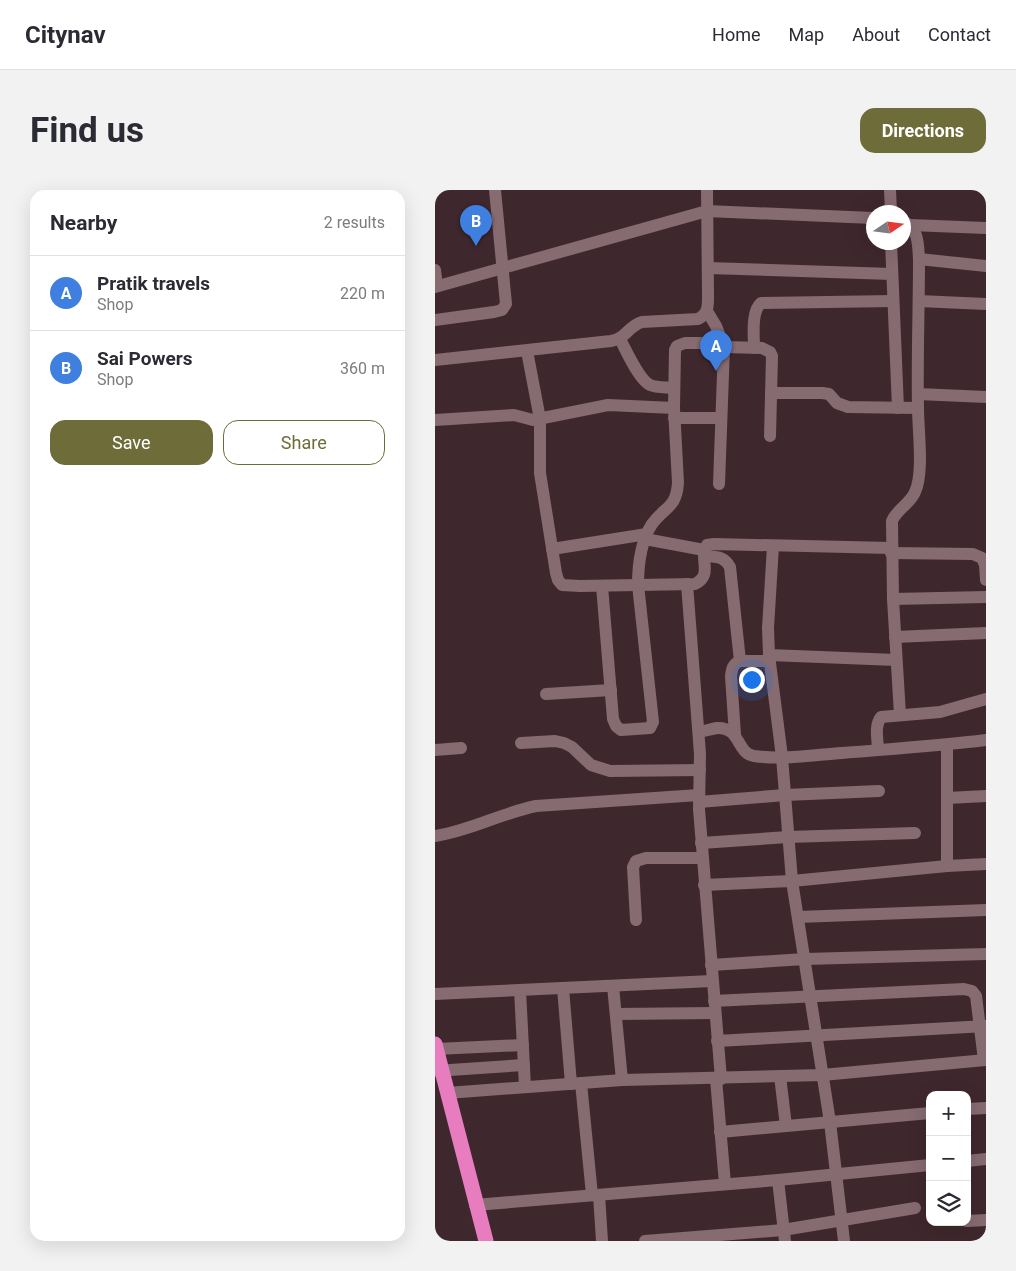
<!DOCTYPE html>
<html lang="en">
<head>
<meta charset="utf-8">
<style>
  body { margin:0; font-family:Roboto,sans-serif; background:#f2f2f3; color:#2b2b33 }
  .controls { position:absolute; right:15px; bottom:15px; display:grid; overflow:hidden; border-radius:10px; box-shadow:0 5px 20px #0002 }
  .controls button { width:45px; height:45px; display:grid; place-items:center; padding:0; border:0; border-bottom:1px solid #e1e1e2; background:#fff; color:#2b2b33; font:25px sans-serif }
  .compass { position:absolute; left:431px; top:15px; width:45px; height:45px; border-radius:50%; background:#fff; box-shadow:0 5px 20px #0002; rotate:77deg }
  .you { position:absolute; left:316px; top:489px; width:18px; height:18px; margin:-12px; border:4px solid #fff; border-radius:50%; background:#1a73e8; box-shadow:0 0 0 8px #1a73e833 }
  .badge { display:grid; place-items:center; width:32px; height:32px; border-radius:50%; background:#6e6d39; color:#fff; font-size:16px; font-weight:700 }
  .pin { position:absolute; translate:-50% -41px; filter:drop-shadow(0 1px 2px #0008) }
  .pin::after { content:''; position:absolute; top:26px; width:18px; height:15px; background:inherit; clip-path:polygon(0 0,100% 0,50% 100%) }
  .list { margin:0; padding:0; list-style:none }
  h2 { display:flex; justify-content:space-between; align-items:center; height:65px; margin:0; padding:0 20px; font-size:21px }
  h2 small { font-size:16px; font-weight:400; color:#7c7c81 }
  .list li { display:grid; grid-template-columns:32px 1fr auto; gap:15px; align-items:center; box-sizing:border-box; height:75px; padding:0 20px; border-top:1px solid #e1e1e2 }
  .list b { display:block; font-size:19px; white-space:nowrap }
  .list p { margin:0; font-size:16px; white-space:nowrap; color:#7c7c81 }
  .list em { font-size:16px; font-style:normal; color:#7c7c81 }
  .actions { display:flex; gap:10px; padding:15px 20px }
  .actions a { flex:1; padding:11px 0; border:1px solid #6e6d39; border-radius:15px; text-align:center; font-size:18px; color:#6e6d39 }
  .actions .main { background:#6e6d39; color:#fff }
  .icon { flex:none; width:28px; height:28px; fill:none; stroke:currentColor; stroke-width:2; stroke-linecap:round; stroke-linejoin:round }
  .map { position:relative; flex:none; width:551px; height:1051px; overflow:hidden; border-radius:15px }
  header { display:flex; align-items:center; gap:30px; box-sizing:border-box; height:70px; padding:0 25px; background:#fff; border-bottom:1px solid #e1e1e2 }
  header strong { font-size:24px }
  nav { display:flex; gap:28px; margin-inline-start:auto; font-size:18px }
  .intro { display:flex; align-items:center; justify-content:space-between; box-sizing:border-box; height:120px; padding:0 30px }
  h1 { margin:0; font-size:35px }
  .button { padding:12px 22px; border-radius:15px; background:#6e6d39; color:#fff; font-size:18px; font-weight:700 }
  main { display:flex; gap:30px; padding:0 30px }
  aside { flex:1; background:#fff; border-radius:15px; box-shadow:0 5px 20px #0002 }
  .map>svg:first-child { display:block }
</style>
</head>
<body>
<header>
<strong>Citynav</strong>
<nav><a>Home</a><a>Map</a><a>About</a><a>Contact</a></nav>
</header>
<div class="intro"><h1>Find us</h1><a class="button">Directions</a></div>
<main>
<aside>
<h2>Nearby<small>2 results</small></h2>
<ul class="list">
<li><span class="badge" style="background:#3f7fe0">A</span><div><b>Pratik travels</b><p>Shop</p></div><em>220 m</em></li>
<li><span class="badge" style="background:#3f7fe0">B</span><div><b>Sai Powers</b><p>Shop</p></div><em>360 m</em></li>
</ul>
<div class="actions"><a class="main">Save</a><a>Share</a></div>
</aside>
<div class="map">
<svg width="551" height="1051" viewBox="0 0 551 1051">
  <rect width="100%" height="100%" fill="#3f282d"/>
  <g fill="none" stroke-linecap="round" stroke-linejoin="round">
    <g stroke="#866b71" stroke-width="12">
      <path d="M455,0l1,22"/>
      <path d="M475,35l76,3"/>
      <path d="M456,52l7,166"/>
      <path d="M484,69l67,7"/>
      <path d="M273,78l184,6"/>
      <path d="M0,80l2,16"/>
      <path d="M0,97l272,-76 166,7"/>
      <path d="M484,111l67,3"/>
      <path d="M272,121l9,15 8,21 38,1 8,4 2,4 -2,80"/>
      <path d="M0,130l59,-8 8,-2 4,-6 -11,-114"/>
      <path d="M185,149c6,11 19,41 30,46 7,3 17,2 24,3"/>
      <path d="M319,158c0,-13 -3,-36 7,-45l132,-2"/>
      <path d="M92,161l13,68v54l16,100 2,7 4,5 18,1 115,-2c19,-10 3,-25 12,-39l7,-1 177,4"/>
      <path d="M0,170l176,-19c16,-3 17,-15 31,-19l56,-3c11,-5 10,-14 10,-25l-1,-104"/>
      <path d="M336,203h51l7,1 8,9 11,4 70,1"/>
      <path d="M483,204l68,3"/>
      <path d="M239,228h47"/>
      <path d="M0,230l79,-5 19,5 75,-15 66,3"/>
      <path d="M284,294l5,-137"/>
      <path d="M210,349l59,11"/>
      <path d="M338,356l-5,82 1,27 13,102 10,124 38,241 14,119"/>
      <path d="M117,359l95,-15"/>
      <path d="M456,363l82,1 9,4 3,7 1,15"/>
      <path d="M270,366c11,1 19,0 25,11l10,94"/>
      <path d="M252,394l13,170 -1,55 22,270"/>
      <path d="M167,396l11,133 3,7 5,4 29,-2 3,-6 -15,-137c0,-19 3,-44 14,-61 13,-18 24,-15 26,-41l-4,-75 1,-58 2,-4 8,-3h36"/>
      <path d="M458,409l93,-2"/>
      <path d="M460,447l91,-4"/>
      <path d="M334,465l127,5"/>
      <path d="M111,504l65,-4"/>
      <path d="M465,525l-7,-116 -1,-78c5,-12 18,-17 23,-29 9,-19 3,-62 3,-84 -1,-49 1,-99 1,-149 -1,-15 0,-30 -16,-38"/>
      <path d="M264,542c6,-1 12,-3 18,-4 24,-1 19,25 37,28 29,4 59,-1 88,-3 48,-4 96,-7 144,-13"/>
      <path d="M300,545l-4,-59c1,-8 2,-12 9,-15h30"/>
      <path d="M86,553l34,-2 9,2 8,4 19,18 19,6 90,-1"/>
      <path d="M512,555v121"/>
      <path d="M0,560l26,-2"/>
      <path d="M443,560c0,-10 -4,-24 3,-33l59,-5 46,-13"/>
      <path d="M512,608l39,-2"/>
      <path d="M264,612l86,-7 94,-4"/>
      <path d="M0,646c35,-5 66,-23 101,-30l163,-11"/>
      <path d="M266,653l87,-6 127,-4"/>
      <path d="M269,695l88,-4 155,-15 39,-2"/>
      <path d="M363,727l188,-7"/>
      <path d="M201,730l-3,-53 3,-6 10,-3h56"/>
      <path d="M276,775l94,-6 181,-5"/>
      <path d="M178,796l9,94"/>
      <path d="M128,798l8,96"/>
      <path d="M85,800l5,97"/>
      <path d="M0,804l277,-13"/>
      <path d="M279,811l250,-12 8,2 4,5 8,64"/>
      <path d="M181,824l99,-1"/>
      <path d="M282,851l269,-15"/>
      <path d="M1,859l87,-4"/>
      <path d="M0,881l89,-6"/>
      <path d="M345,886l6,50"/>
      <path d="M281,889l9,105"/>
      <path d="M146,893l11,112"/>
      <path d="M12,903l175,-13 200,-5 164,-15"/>
      <path d="M532,919l19,-1"/>
      <path d="M285,942l210,-19"/>
      <path d="M532,971l19,-2"/>
      <path d="M343,990l7,61"/>
      <path d="M164,1005l3,46"/>
      <path d="M40,1015l303,-25 152,-15"/>
      <path d="M532,1031l19,-1"/>
      <path d="M210,1051l138,-11 132,-22"/>
    </g>
    <path stroke="#e77cbf" stroke-width="15" d="M0,854l51,197"/>
  </g>
</svg>
<div class="controls">
<button>+</button>
<button>−</button>
<button><svg class="icon" aria-label="layers" viewBox="0 0 24 24"><path d="M12 4l9 5-9 5-9-5zM3 14l9 5 9-5"/></svg></button>
</div>
<svg class="compass" viewBox="-18 -18 36 36"><path d="M0-13l5 13h-10z" fill="#e53935"/><path d="M0 13l5-13h-10z" fill="#7c7c81"/></svg>
<div class="you"></div>
<div class="pin badge" style="left:281px;top:181px;background:#3f7fe0">A</div>
<div class="pin badge" style="left:41px;top:56px;background:#3f7fe0">B</div>
</div>
</main>
</body>
</html>
